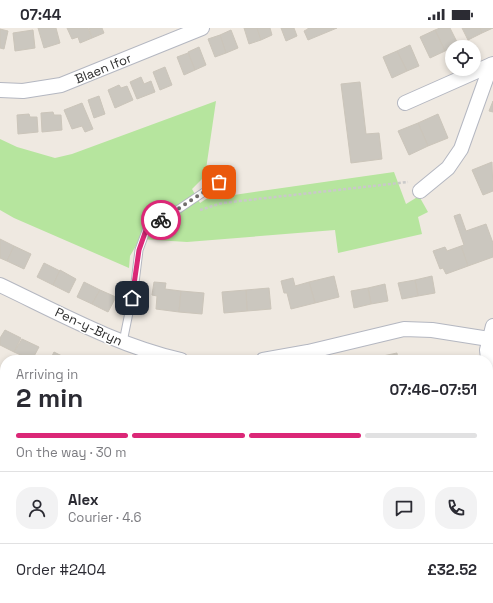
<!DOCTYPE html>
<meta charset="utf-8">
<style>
:root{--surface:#fff;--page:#f2f2f3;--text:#2b2b33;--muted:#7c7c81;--line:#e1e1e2;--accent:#db2777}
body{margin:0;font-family:"Space Grotesk",sans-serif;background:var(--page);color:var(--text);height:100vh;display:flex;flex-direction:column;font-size:15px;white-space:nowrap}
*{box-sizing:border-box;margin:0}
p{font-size:13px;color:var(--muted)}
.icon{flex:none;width:22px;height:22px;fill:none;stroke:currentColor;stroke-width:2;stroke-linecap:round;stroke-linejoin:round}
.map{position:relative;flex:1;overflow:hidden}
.side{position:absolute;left:0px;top:327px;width:493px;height:248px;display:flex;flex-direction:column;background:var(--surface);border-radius:16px 16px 0 0;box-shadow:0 2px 6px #0003}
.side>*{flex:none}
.buttons{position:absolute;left:445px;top:12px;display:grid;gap:8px}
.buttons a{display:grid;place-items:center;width:36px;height:36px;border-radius:50%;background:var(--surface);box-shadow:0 2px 6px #0003;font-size:20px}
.pin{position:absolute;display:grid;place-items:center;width:34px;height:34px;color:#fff;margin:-17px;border-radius:8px;box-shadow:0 2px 6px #0006}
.courier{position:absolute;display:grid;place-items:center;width:40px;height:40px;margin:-20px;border:3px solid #db2777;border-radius:50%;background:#fff;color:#222;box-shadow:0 1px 5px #0007}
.headline em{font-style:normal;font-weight:600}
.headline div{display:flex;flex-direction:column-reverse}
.headline{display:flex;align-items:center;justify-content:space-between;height:68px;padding:0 16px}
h1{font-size:26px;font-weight:600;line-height:30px}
.bar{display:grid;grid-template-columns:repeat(4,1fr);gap:6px 4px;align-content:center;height:48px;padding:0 16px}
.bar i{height:5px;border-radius:3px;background:var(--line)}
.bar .active{background:var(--accent)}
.bar p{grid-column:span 4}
.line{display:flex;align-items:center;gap:10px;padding:0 16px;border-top:1px solid var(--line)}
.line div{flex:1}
.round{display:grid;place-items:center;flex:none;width:42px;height:42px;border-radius:16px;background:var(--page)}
.status{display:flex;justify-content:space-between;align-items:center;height:28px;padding:0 20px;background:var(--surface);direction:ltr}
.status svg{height:11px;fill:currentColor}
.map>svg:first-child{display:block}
</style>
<div class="status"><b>07:44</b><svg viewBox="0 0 49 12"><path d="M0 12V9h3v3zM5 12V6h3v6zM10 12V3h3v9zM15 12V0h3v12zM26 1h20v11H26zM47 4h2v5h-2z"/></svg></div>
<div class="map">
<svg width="493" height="575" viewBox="0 0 493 575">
<rect width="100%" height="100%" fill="#efe9e1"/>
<g fill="#b6e59e">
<polygon points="216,73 205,148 192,161 200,175 206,171 394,144 406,176 419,168 428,184 418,189 422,206 338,225 335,202 187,214 140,211 130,228 129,240 14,190 0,182 0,111 17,119 55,130 72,126"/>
<polygon points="0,479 5,481 5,570 31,570 37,575 0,575"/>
</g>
<g fill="#cbc7bf" stroke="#cbc5ba">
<polygon points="38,0 56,0 60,15 44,20"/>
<polygon points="67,0 88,0 92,10 80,15 78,9 72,11"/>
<polygon points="89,0 102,0 104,5 92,10"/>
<polygon points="244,0 257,0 261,12 249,16"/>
<polygon points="257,0 270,0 272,7 261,12"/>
<polygon points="281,0 294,0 297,8 286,13"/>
<polygon points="308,0 337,0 308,12 304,3 308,1"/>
<polygon points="440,0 450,0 458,16 445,23 435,2"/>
<polygon points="462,0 480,0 482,5 468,12"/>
<polygon points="480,0 493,0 482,5"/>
<polygon points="0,1 8,3 4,21 0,20"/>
<polygon points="33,2 35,20 15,23 13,5"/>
<polygon points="231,2 238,20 226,25 220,7"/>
<polygon points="435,2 445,23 430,30 420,9"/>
<polygon points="220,7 226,25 215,29 208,11"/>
<polygon points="410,17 419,38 407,43 397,23"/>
<polygon points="199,19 206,37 195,42 188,24"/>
<polygon points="397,23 407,43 392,50 383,29"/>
<polygon points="188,25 195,42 184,47 177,29"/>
<polygon points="165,39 172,57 160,62 153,44"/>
<polygon points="141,49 144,56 151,53 155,64 137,71 130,54"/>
<polygon points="360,54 366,106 379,105 382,131 351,135 341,56"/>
<polygon points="119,57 121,60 127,58 133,72 115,80 108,62"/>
<polygon points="99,68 105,86 94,90 88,72"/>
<polygon points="493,73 493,84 489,83"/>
<polygon points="82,75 93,101 85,104 82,98 72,101 64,82"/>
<polygon points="53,84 54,87 61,87 62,102 42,104 41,85"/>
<polygon points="29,86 30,89 37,89 38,104 18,106 17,87"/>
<polygon points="438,86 448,110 428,118 418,95"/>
<polygon points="418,95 428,118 409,127 398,103"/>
<polygon points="492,134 493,163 483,167 472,142"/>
<polygon points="460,186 466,203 486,196 493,215 493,229 468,238 461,218 464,217 454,188"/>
<polygon points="0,211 14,218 7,233 0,230"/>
<polygon points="14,218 31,226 24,241 7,233"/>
<polygon points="461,218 468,238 446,246 443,240 440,241 433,223 445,219 447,223"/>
<polygon points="44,235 60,243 53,257 37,249"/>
<polygon points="60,242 76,251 69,265 53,257"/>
<polygon points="334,248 339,269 315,275 309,254"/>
<polygon points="432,248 435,265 418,268 415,252"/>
<polygon points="293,250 295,258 309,254 315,275 291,281 287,265 284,265 281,253"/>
<polygon points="415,252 418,268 402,271 398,255"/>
<polygon points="84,254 100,262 92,276 77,269"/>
<polygon points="154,254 166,255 165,261 181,263 179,284 156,281 157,268 152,267"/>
<polygon points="385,256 388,273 371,276 368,260"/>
<polygon points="269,260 271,281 247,283 246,262"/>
<polygon points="368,260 371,276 354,280 351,263"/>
<polygon points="100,262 116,269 108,284 92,276"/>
<polygon points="246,262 247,283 224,285 222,264"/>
<polygon points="181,263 204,265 202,286 179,284"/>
<polygon points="5,302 21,310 14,324 0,317 0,310"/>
<polygon points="22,311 39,319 32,332 14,324"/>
<polygon points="54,324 68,331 67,332 50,332"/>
<polygon points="397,325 398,332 379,332 378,329"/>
<polygon points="378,329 379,332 366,332"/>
<polygon points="5,411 5,428 0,426"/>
<polygon points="130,570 146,570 145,574"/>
<polygon points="146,570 165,570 164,575 147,575 145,574"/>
<polygon points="180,570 196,575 178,575"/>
</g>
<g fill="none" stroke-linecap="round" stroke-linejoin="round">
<defs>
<polyline id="service" points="123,314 135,255 139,222 146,203 219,154"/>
<g id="minor">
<polyline points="0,62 23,63 61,57 202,0"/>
<polyline points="405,75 493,36"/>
<polyline points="420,163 448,140 461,121 491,37"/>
<path d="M 0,257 C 57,284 118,318 181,332"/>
<polyline points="493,298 487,322 493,373"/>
<polyline points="263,332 308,324 404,301 432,302 489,311"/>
<polyline points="0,469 5,471"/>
<polyline points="488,509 493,448"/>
<polyline points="318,570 382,575"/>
<polyline points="484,575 484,570"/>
</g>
</defs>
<use href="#service" stroke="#b4b7c1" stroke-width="9"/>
<use href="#minor" stroke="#b4b7c1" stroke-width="16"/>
<g stroke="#c9c9c9" stroke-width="2.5" stroke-dasharray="3 2" stroke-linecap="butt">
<polyline points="200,182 222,175 408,154"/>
<polyline points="17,570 18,575"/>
</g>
<use href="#service" stroke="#fff" stroke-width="7"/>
<use href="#minor" stroke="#fff" stroke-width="14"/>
</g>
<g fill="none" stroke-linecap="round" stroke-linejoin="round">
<polyline stroke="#726f6d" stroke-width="4" stroke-dasharray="0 7.2" points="161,192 219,154"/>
<polyline stroke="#db2777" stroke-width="5" points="132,270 139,222 146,202 161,192"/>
</g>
<g text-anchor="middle" stroke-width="3" stroke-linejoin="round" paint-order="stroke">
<g font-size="13" fill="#2e2e2e" stroke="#fff">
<text transform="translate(103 40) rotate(-22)" y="5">Blaen Ifor</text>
<text transform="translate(89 298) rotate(25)" y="5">Pen-y-Bryn</text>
</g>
</g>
</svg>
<div class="buttons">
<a><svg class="icon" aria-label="locate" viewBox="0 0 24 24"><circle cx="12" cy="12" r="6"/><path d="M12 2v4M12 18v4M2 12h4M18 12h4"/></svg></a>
</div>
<div class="pin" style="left:219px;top:154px;background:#ea580c"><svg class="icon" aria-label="bag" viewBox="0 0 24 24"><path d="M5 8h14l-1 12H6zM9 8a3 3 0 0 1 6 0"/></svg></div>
<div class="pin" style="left:132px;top:270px;background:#1f2937"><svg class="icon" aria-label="home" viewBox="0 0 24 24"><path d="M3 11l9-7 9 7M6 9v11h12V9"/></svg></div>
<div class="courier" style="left:161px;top:192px"><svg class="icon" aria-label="bike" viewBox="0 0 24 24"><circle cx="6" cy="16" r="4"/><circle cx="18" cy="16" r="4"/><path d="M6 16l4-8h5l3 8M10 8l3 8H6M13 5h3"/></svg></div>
<section class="side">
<div class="headline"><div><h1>2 min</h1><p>Arriving in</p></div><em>07:46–07:51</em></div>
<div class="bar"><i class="active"></i><i class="active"></i><i class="active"></i><i></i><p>On the way · 30 m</p></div>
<div class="line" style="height:72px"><a class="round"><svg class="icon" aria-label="person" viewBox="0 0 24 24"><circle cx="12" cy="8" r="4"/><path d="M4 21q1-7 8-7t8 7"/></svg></a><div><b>Alex</b><p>Courier · 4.6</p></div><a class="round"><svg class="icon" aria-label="chat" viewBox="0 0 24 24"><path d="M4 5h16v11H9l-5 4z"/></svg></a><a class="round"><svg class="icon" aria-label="phone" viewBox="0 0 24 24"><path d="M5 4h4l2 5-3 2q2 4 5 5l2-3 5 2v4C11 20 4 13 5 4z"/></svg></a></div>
<div class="line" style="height:52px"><div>Order #2404</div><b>£32.52</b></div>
</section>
</div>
